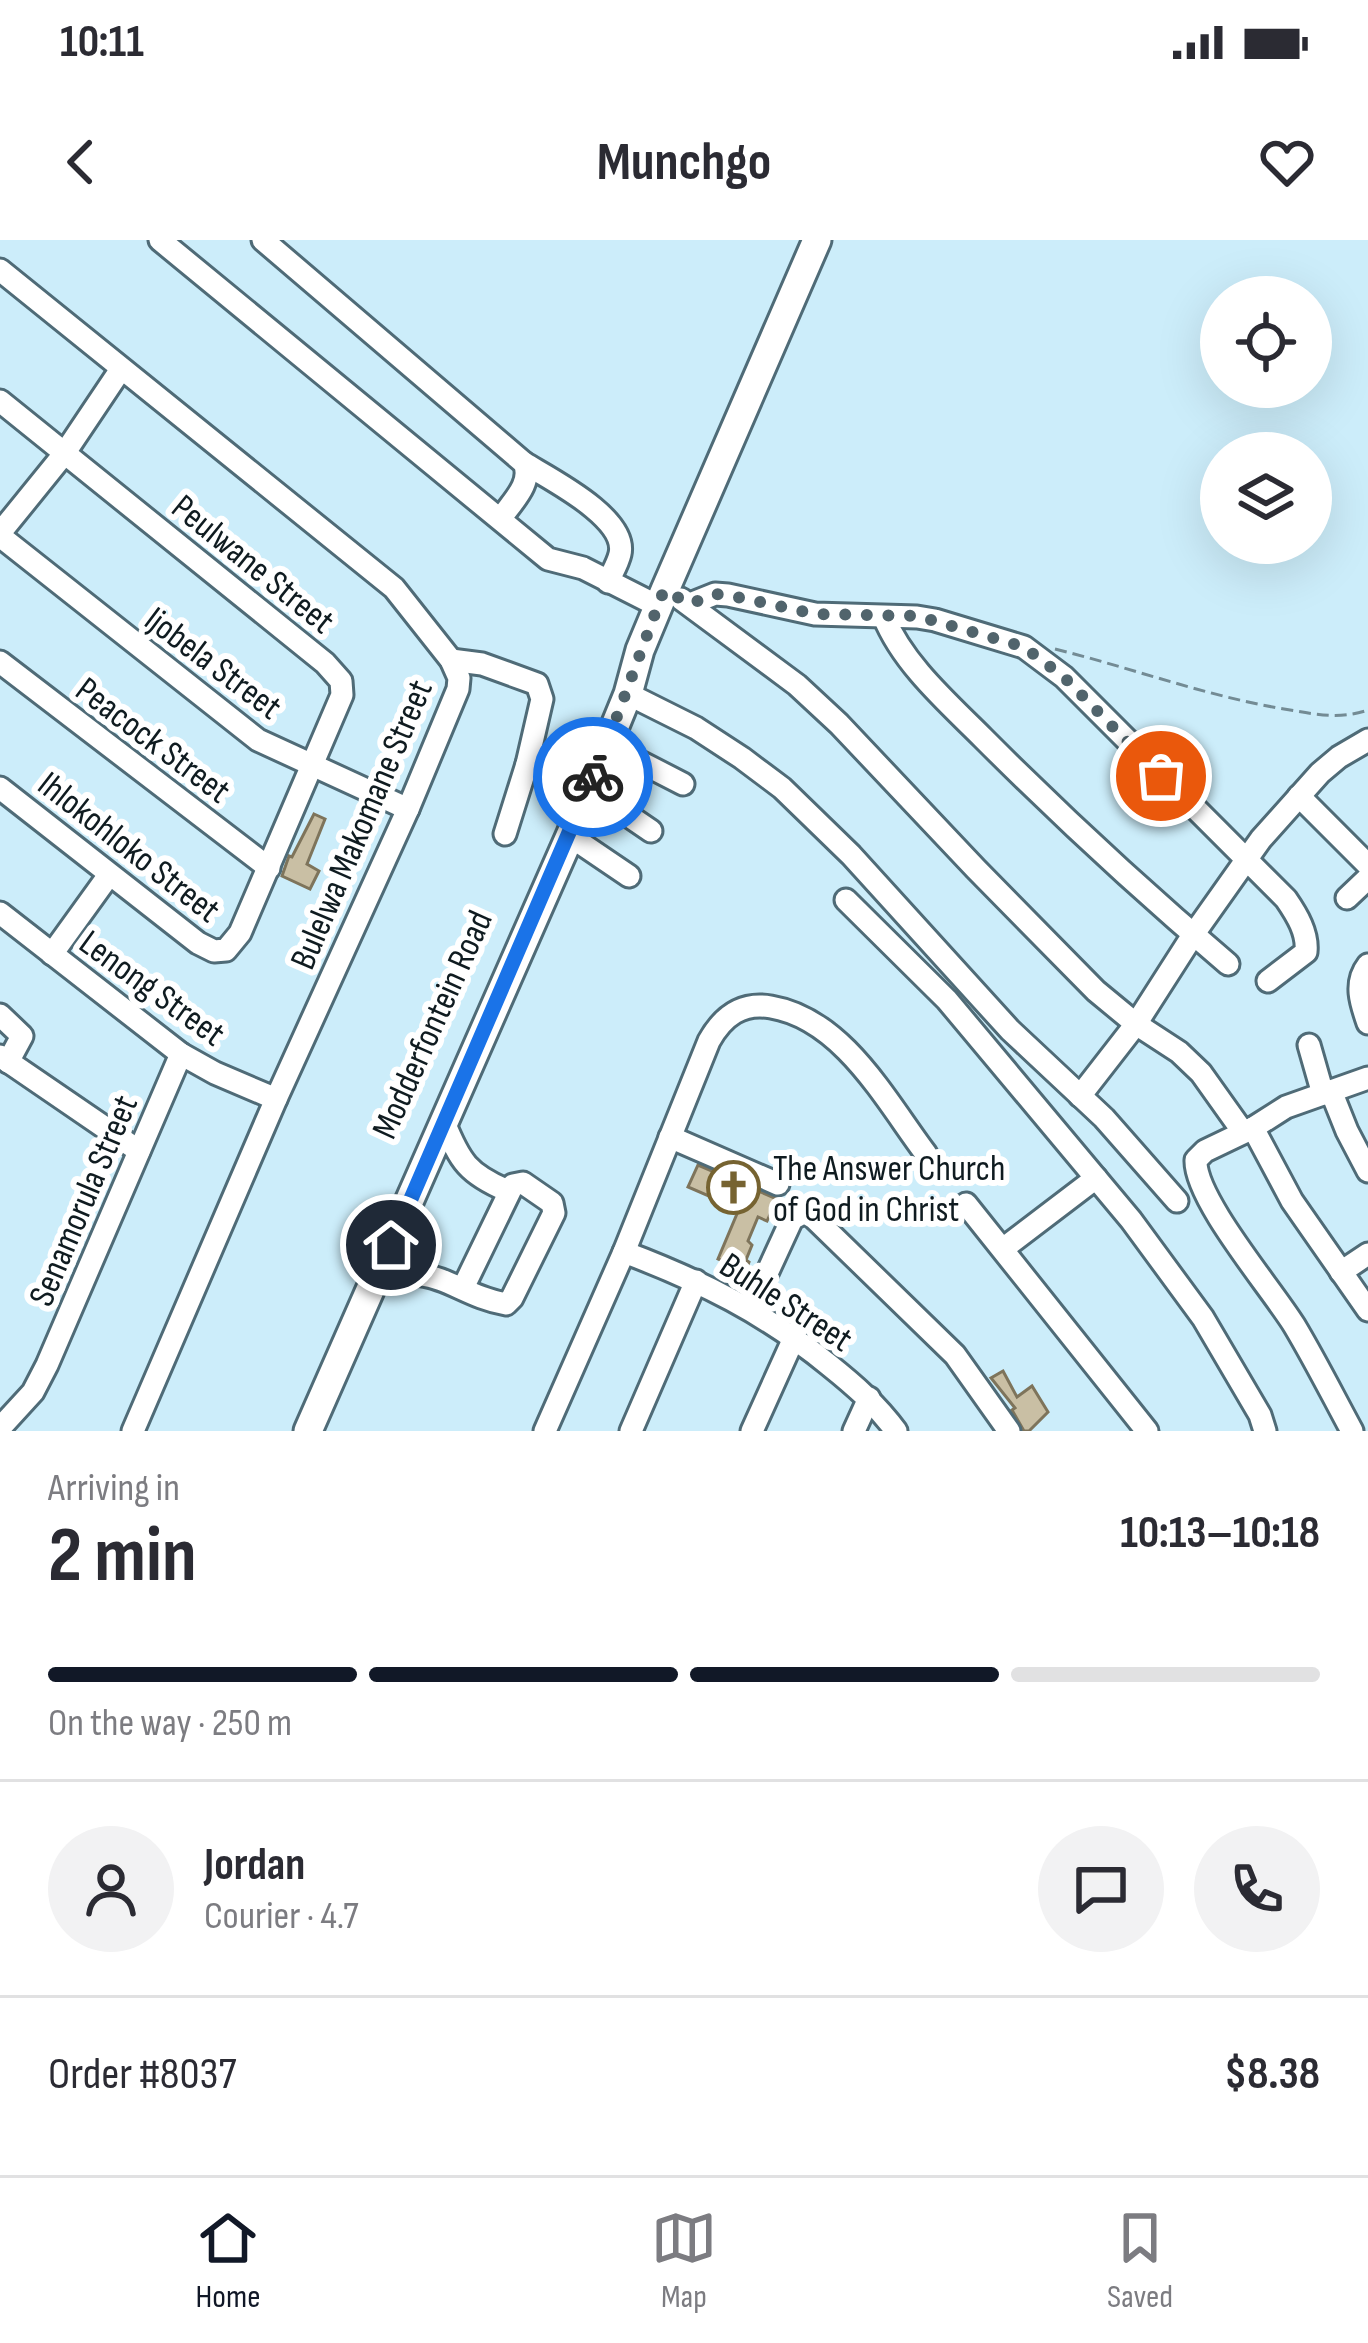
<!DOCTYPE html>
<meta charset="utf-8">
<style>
:root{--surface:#fff;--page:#f2f2f3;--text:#2b2b33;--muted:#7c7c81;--line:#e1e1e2;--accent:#111827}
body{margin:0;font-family:"Sofia Sans Condensed",sans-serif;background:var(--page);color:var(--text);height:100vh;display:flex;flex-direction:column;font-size:45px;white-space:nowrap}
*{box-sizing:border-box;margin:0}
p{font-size:39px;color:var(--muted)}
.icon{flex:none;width:66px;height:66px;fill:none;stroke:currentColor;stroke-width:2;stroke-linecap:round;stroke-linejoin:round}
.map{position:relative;height:1191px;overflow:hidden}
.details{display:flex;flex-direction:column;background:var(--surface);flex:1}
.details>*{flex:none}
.controls{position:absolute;left:1200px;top:36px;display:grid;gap:24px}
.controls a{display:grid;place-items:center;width:132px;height:132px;border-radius:50%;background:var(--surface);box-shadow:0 12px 48px #0002;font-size:60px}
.pin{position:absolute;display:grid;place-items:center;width:102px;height:102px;color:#fff;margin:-51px;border:6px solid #fff;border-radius:50%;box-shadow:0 3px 12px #0007}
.courier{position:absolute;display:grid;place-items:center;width:120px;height:120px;margin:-60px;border:9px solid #1a73e8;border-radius:50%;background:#fff;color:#222;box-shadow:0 3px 15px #0007}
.summary em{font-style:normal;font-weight:700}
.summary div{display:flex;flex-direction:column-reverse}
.summary{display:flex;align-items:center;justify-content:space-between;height:204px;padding:0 48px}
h1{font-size:78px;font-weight:700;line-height:90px}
.bar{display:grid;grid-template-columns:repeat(4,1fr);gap:18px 12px;align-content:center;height:144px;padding:0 48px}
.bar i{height:15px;border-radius:9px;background:var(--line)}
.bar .active{background:var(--accent)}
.bar p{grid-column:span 4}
.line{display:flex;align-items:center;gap:30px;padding:0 48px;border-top:3px solid var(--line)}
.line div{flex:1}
.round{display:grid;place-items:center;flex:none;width:126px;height:126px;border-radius:63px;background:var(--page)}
.status{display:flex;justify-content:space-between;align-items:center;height:84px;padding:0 60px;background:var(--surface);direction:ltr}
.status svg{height:33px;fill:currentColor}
header{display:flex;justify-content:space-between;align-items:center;height:156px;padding:0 48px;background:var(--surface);font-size:54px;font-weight:700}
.tab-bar{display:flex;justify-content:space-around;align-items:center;height:168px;border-top:3px solid var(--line);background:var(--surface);font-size:33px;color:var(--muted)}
.tab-bar a{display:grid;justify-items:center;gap:6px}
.tab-bar .active{color:var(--accent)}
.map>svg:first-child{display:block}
</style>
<div class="status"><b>10:11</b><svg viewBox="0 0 49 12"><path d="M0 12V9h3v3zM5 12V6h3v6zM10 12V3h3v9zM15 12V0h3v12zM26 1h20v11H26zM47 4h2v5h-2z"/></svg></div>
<header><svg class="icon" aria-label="back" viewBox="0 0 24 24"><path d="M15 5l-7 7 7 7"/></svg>Munchgo<svg class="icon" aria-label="heart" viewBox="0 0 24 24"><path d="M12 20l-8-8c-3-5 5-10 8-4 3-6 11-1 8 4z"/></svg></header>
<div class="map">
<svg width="1368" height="1191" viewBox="0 0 1368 1191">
<rect width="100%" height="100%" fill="#ccedfa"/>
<g fill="#c9bfa4" stroke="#7e745b" stroke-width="3">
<polygon points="314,574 325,579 307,624 319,631 310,649 282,636 289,616 292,617"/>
<polygon points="698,925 777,959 767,981 758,977 748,1001 752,1005 746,1020 749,1022 744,1035 721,1024 723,1021 718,1019 739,969 688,947"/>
<polygon points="1003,1131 1017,1157 1032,1146 1048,1172 1029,1191 1024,1191 1012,1170 1015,1168 991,1138"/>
</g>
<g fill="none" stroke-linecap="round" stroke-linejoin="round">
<defs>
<g id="minor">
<polyline points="160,0 548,319 583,328 658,366"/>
<path d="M 263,0 L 524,223 C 533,243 512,262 501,278"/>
<polyline points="0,30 394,348 451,420 459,438 458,449 408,569 276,859 133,1191"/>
<polyline points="0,161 325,423 341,441 342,455 240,693 226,710 214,711 198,703 0,548"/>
<path d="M 524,223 C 550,239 628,278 620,314 C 618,323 612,333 608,342"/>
<polyline points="0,293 64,214 121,129"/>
<polyline points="0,296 258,500 408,569"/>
<polyline points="681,359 797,445 839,484 976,629 1096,751 1136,784 1179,812 1201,833 1243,892"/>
<path d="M 690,364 L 715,354 L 728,355 L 815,374 L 917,377 L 935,380 L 1024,407 L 1064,437 L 1286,659 C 1297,675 1308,693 1306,712 L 1268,741"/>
<path d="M 884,377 C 903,424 948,463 983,498 C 1062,577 1143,652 1228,724"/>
<polyline points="451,420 482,424 537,444 542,459 527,524 505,594"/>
<polyline points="0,422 269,628"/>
<polyline points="628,454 696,488 742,518 782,548 851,615 1010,790 1104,878 1177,961"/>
<polyline points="607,505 683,544"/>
<polyline points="527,524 578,544"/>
<polyline points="588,548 651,591"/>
<polyline points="1299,556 1368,625"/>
<polyline points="570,596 629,636"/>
<polyline points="1347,658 1368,638"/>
<polyline points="846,660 947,760 1131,980 1203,1078 1260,1175 1265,1191"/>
<polyline points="0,673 181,814 215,833 276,859"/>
<polyline points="52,714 109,635"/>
<path d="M 1368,725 C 1354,743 1361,763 1368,783"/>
<polyline points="0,775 22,796 8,822"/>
<polyline points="1309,805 1323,854"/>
<polyline points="0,816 139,911"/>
<polyline points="1331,851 1347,891 1368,931"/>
<polyline points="1080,856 1136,784 1193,695 1261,599 1320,533 1339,517 1368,500"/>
<path d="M 444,882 C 460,922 468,934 508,951"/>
<polyline points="1253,888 1292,961 1368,1070"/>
<polyline points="670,897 778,944"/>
<polyline points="966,964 1147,1191"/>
<polyline points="1004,1008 1096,938"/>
<path d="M 624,1012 C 701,1041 765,1073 829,1125 C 854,1145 877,1165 896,1191"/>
<polyline points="1341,1032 1368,1014"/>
<path d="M 373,1046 C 431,1015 453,1055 506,1064 L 512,1058 L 554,973 L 552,963 L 523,943 L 513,945 L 463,1048"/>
<polyline points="751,1068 792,979 803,973 811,975 955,1115 1009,1191"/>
<polyline points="0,1188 33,1152 47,1125 181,814"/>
<path d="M 545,1191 L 624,1012 L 709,801 C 723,776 742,762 771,767 C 843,779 886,861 926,914"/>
<polyline points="631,1191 696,1041"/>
<polyline points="752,1191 794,1098"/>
<polyline points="854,1191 869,1158"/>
<path d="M 1352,1191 C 1333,1156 1315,1120 1294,1085 C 1271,1048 1194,958 1196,920 L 1205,911 L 1253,888 L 1286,867 L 1368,838"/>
</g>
<polyline id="major" points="308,1191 570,596 628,454 640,410 665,350 817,0"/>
</defs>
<use href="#minor" stroke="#4f6b77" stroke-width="27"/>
<use href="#major" stroke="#4f6b77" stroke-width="33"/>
<path stroke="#738b94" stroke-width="3" stroke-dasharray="12 6" stroke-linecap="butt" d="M 1055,409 C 1132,428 1206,456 1284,469 C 1314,474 1339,480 1368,470"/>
<use href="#minor" stroke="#fff" stroke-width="21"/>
<use href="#major" stroke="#fff" stroke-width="27"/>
</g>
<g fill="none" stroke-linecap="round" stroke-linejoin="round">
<path stroke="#51646c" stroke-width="12" stroke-dasharray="0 21.6" d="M 593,537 C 619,475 640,412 664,350 L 690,364 L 715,354 L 728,355 L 815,374 L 917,376 L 1024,407 L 1064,437 L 1161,536"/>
<polyline stroke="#1a73e8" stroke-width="15" points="391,1005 593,537"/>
</g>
<defs>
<symbol id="church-ring" viewBox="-11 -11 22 22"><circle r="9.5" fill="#fff" stroke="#766331" stroke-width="1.5"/><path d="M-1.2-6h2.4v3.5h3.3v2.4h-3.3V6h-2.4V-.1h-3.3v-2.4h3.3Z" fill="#766331"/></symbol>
</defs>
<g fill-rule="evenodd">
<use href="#church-ring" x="704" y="918" width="59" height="59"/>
</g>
<g text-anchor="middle" stroke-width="12" stroke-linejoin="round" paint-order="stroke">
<g font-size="36" fill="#0f1b20" stroke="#fff">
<text transform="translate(254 323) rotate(39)" y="13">Peulwane Street</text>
<text transform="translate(214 422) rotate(37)" y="13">Ijobela Street</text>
<text transform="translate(154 499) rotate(37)" y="13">Peacock Street</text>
<text transform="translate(360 584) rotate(-67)" y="13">Bulelwa Makomane Street</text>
<text transform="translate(130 606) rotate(38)" y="13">Ihlokohloko Street</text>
<text transform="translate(153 747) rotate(36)" y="13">Lenong Street</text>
<text transform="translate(431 784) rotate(-66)" y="13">Modderfontein Road</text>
<text transform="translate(82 960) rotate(-67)" y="13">Senamorula Street</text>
<text transform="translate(787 1061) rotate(33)" y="13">Buhle Street</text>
</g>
<g font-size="36" fill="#0f1b20" stroke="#fff" text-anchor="start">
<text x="773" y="940">The Answer Church<tspan x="773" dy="41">of God in Christ</tspan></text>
</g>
</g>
</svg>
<div class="controls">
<a><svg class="icon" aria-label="locate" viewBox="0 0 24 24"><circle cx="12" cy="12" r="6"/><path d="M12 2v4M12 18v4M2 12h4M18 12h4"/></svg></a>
<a><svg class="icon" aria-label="layers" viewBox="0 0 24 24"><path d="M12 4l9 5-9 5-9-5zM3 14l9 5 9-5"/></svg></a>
</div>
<div class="pin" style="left:1161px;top:536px;background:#ea580c"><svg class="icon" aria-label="bag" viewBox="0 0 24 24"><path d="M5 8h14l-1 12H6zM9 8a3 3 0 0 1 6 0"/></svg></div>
<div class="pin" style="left:391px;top:1005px;background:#1f2937"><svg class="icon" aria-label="home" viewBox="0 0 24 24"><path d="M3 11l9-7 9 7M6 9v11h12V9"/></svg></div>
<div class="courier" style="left:593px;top:537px"><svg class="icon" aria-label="bike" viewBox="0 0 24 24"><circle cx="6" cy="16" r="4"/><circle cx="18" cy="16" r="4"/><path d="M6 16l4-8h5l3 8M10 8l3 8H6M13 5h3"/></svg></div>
</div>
<section class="details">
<div class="summary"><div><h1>2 min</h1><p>Arriving in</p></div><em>10:13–10:18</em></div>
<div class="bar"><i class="active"></i><i class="active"></i><i class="active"></i><i></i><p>On the way · 250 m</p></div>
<div class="line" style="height:216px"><a class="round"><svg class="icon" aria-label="person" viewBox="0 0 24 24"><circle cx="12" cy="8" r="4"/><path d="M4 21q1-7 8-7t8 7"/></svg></a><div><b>Jordan</b><p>Courier · 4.7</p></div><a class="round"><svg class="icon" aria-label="chat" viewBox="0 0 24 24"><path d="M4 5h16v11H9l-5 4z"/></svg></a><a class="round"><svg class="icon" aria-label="phone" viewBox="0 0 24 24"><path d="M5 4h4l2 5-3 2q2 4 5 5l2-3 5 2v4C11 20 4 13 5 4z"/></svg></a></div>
<div class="line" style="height:156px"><div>Order #8037</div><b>$8.38</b></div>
</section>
<nav class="tab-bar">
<a class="active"><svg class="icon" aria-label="home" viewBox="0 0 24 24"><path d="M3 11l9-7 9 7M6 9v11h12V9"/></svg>Home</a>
<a><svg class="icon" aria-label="map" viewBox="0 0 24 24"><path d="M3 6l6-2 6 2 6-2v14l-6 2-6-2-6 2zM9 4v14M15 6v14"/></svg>Map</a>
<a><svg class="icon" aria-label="saved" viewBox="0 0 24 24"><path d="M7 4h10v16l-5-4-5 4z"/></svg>Saved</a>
</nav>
